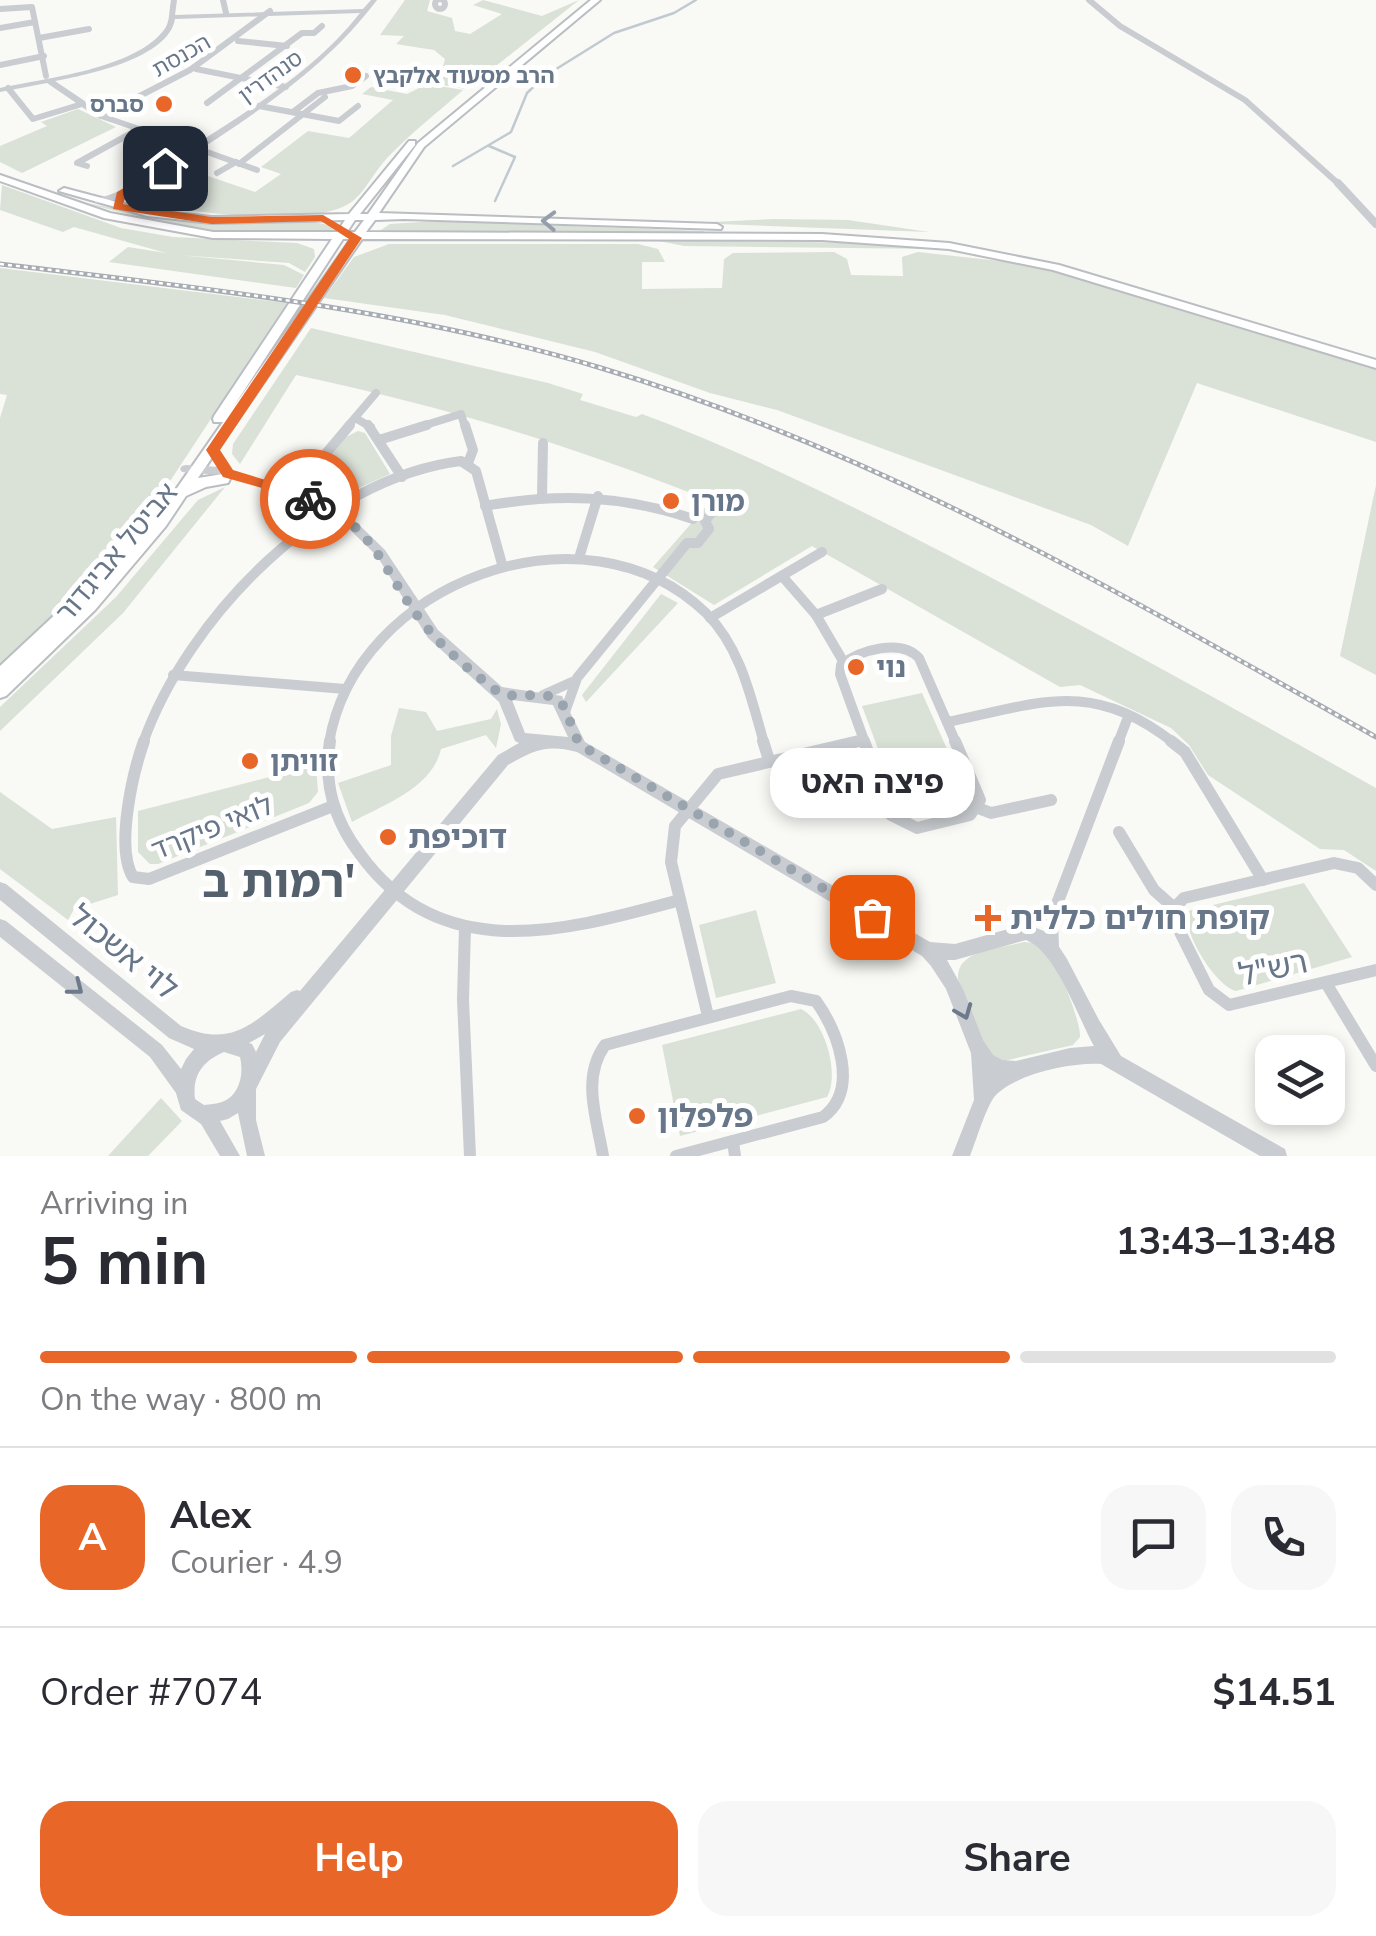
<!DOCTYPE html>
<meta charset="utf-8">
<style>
:root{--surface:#fff;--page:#f7f7f7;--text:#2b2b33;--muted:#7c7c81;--line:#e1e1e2;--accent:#e76628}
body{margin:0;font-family:"Nunito Sans","Noto Sans Hebrew",sans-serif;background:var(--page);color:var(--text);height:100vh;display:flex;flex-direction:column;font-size:38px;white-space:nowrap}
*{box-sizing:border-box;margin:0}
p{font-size:32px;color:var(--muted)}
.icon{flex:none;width:55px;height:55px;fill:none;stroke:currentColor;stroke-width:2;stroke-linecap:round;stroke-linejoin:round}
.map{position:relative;height:1156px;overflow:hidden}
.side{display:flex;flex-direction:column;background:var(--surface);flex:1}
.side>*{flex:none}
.buttons{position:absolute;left:1255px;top:1035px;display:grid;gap:20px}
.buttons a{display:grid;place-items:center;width:90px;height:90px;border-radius:20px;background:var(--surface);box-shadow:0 5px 15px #0003;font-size:50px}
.pin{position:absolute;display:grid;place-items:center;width:85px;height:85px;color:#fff;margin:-42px;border-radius:20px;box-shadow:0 5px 15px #0006}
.courier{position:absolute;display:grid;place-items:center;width:100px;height:100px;margin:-50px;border:8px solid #e76628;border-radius:50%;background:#fff;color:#222;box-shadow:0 2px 12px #0007}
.bubble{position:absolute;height:70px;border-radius:30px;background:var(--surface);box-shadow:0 5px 15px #0003;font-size:32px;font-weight:700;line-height:70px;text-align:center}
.summary em{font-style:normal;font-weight:700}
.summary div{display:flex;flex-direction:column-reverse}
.summary{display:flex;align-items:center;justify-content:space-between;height:170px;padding:0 40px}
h1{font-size:65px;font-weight:700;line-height:75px}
.bar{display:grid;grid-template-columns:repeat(4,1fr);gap:15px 10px;align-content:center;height:120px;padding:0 40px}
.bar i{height:12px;border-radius:8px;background:var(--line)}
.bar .current{background:var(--accent)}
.bar p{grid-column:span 4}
.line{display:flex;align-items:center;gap:25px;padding:0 40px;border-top:2px solid var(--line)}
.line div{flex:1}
.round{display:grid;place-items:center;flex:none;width:105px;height:105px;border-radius:30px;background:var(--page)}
.action{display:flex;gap:20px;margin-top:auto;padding:20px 40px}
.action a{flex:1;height:115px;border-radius:30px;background:var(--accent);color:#fff;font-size:40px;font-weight:700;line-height:115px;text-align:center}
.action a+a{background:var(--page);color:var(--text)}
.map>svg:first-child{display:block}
</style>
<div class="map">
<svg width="1376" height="1156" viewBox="0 0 1376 1156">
<rect width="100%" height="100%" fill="#f9f9f6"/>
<g fill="#dae1d7">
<polygon points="405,0 430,0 427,11 452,18 455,31 470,34 502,14 473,5 483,0 542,16 579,0 467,89 430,83 440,77 445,59 434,50 396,44 404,36 380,35"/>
<path d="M 427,84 L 463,90 C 438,112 411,133 388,157 C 375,170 367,189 354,200 C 315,233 173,209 125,200 L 155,183 L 184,190 L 205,175 L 255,192 L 281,174 L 261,167 L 308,131 L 349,138 L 393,100 L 362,94 L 371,87 L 407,94 Z"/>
<polygon points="78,109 116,127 22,173 0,162 0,146 47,126 41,122"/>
<polygon points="2,185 121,228 173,237 297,243 314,249 315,257 305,272 289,263 178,255 284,265 304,275 296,288 109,262 128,247 166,253 74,227 63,232 0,210"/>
<path d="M 86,203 L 196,223 L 313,222 L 339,227 C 281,253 146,220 86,203 Z"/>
<polygon points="774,219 848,220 929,232 692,223"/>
<polygon points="438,221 704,231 704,233 378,232 390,224"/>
<polygon points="654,240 877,243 937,249 684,246"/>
<polygon points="389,244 638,244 658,249 665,262 642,262 642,289 722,288 724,259 733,253 834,252 847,259 851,275 903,276 902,257 918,252 1018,263 1063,273 1376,370 1376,442 1197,383 1128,546 1091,525 777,410 710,393 595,352 445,315 324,298 354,257"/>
<polygon points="0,268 287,303 155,504 65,606 0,665 0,418 7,395 0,394"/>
<path d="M 311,328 L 548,383 L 583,394 L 580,400 L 636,417 L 642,414 C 745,452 842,501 940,551 C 1087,627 1232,707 1376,788 L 1376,871 L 1344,850 L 1320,849 L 1208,775 L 1189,745 L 1171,728 L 1080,685 L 1060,687 L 812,546 L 714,605 L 653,567 L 711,501 C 571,445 443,406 296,375 L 240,464 L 232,454 L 233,444 Z"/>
<polygon points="358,431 365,433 390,474 341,496 307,483 346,437"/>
<polygon points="1376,485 1376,675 1340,656"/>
<polygon points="225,487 123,613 0,731 0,707 116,597 198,500"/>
<polygon points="661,594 678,603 586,702 582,695"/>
<polygon points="922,693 968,796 963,805 914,816 901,810 862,706"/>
<path d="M 399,708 L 426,712 L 437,731 L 491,719 L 497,709 L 501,724 L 496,748 L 486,735 L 441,749 C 432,788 385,804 352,822 L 338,783 L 391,765 L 391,736 Z"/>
<polygon points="316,765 318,792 309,803 158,864 150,864 138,852 138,811"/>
<polygon points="0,792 52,829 116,817 118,895 74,909 68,920 0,869"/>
<path d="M 1304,883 L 1352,957 L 1236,991 C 1216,987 1181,931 1188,911 Z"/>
<polygon points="756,910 776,983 716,998 699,925"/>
<path d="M 1024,942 C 1029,943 1036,942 1041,945 C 1055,954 1081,1021 1080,1037 L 1073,1045 L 999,1062 L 985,1047 L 958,979 C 956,949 1001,949 1024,942 Z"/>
<path d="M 801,1009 C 825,1020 840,1075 827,1097 L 680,1136 L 662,1045 Z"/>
<polygon points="161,1098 182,1121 148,1156 108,1156"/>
</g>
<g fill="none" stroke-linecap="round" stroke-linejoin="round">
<g stroke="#c1cad0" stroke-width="2.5">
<polyline points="489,146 515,157 495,201"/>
<polyline points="453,166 511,132 527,93 545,76 614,33 674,13 696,0"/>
</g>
<defs>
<path id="primary" d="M 591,0 L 600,0 L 424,147 L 379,213 L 717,224 L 722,227 L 721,229 L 404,219 L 375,220 L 366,232 L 822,234 L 949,243 L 1059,265 L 1376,360 L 1376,368 L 1053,270 L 949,249 L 822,240 L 362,239 L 198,478 L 223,474 L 230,479 L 228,483 L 206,487 L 186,496 L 166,526 L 95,610 L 6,696 L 0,698 L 0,666 L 75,596 L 150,508 L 155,507 L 161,511 L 223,422 L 214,422 L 213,419 L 214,416 L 332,239 L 213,238 L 104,218 L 0,181 L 0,175 L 110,213 L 213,232 L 337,232 L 345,220 L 212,223 L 147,216 L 59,191 L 64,188 L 147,210 L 212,217 L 349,214 L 409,141 L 415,141 L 415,145 L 360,214 L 368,214 L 418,143 ZM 355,220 L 364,220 L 355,232 L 347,232 ZM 343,239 L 351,239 L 232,409 Z"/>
</defs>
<use href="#primary" stroke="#babdc2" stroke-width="4"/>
<g stroke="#c9ccd0" stroke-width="6">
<circle cx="440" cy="4" r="5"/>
<polyline points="223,0 226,13"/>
<polyline points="1089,0 1120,26 1245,100 1341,186"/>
<polyline points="0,9 32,7 46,76"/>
<polyline points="0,28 35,22"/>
<polyline points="39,38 89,29"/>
<polyline points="238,41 287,46"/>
<polyline points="0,65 44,56"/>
<polyline points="196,69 286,87"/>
<polyline points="8,88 33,119 82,104"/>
<polyline points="207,103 302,33 314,33 322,26"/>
<polyline points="259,106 339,121 358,106"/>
<polyline points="293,112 318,93 352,86 366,76"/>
<polyline points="101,116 190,70 270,11"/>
<polyline points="196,148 257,170"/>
<polyline points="239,164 325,97"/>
<polyline points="87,166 77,163 137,130"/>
<polyline points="217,173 236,162"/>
</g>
<g stroke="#c9ccd0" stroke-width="8">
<polyline points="1338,183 1376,224"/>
<polyline points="355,418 371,427"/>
<polyline points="347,427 376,393"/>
<polyline points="419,427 461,414 465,427"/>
</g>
<g stroke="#c9ccd0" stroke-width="10">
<polyline points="368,425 402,477"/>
<polyline points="465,425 473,450 468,463"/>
<polyline points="379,440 427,425"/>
<polyline points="317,464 350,425"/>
<polyline points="542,497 543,443"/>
<path d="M 485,506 C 557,493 623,495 693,519"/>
<polyline points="579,558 598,496"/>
<polyline points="782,576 816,615 843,661"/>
<polyline points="816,615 882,589"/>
<polyline points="710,618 822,552"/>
<polyline points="173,675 345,689"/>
<polyline points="543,695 572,682"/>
<polyline points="565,712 577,678 687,543 698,543 709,529 705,521 713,511"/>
<path d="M 947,722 C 1041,703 1090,678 1174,743"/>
<path d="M 143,743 C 187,618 323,478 461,461 L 476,471 L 502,564"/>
<path d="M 329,743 C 355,583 585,496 706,613 C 741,648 751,698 764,743"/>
<polyline points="848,743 863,740"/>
<path d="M 865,743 L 840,674 L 841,665 C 860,650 901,638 919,658 L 956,743"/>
<polyline points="1118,743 1128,717"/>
</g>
<g stroke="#c9ccd0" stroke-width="12">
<path d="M 144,741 C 133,772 115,848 133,877 L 149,879 L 333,806"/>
<path d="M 330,741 C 323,784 334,820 360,854 C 442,967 565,931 680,900"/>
<polyline points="763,741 769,760"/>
<polyline points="864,741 891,815 917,828 970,815 980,800 955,741"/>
<polyline points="1171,741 1185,752 1263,880"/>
<polyline points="978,808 991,813 1051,800"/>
<polyline points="1119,832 1154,890 1172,906"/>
<polyline points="1376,885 1358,868 1334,863 1184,898 1170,912 1209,990 1229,1005 1376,970"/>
<polyline points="465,927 463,1000 470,1156"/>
<polyline points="1053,948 1052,917 1119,741"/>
<polyline points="1326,983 1376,1066"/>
<polyline points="708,1016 671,862 675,826 718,774 859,741"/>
<polyline points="733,1141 735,1156"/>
<path d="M 603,1156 C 597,1119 581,1078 605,1045 L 791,996 L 816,1001 C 838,1032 860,1090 823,1117 L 676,1156"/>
</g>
<g fill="#c9ccd0" fill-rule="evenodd">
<path d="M 171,0 L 177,0 L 175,15 L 363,9 L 371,0 L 377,0 C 325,69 256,113 184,160 C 157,177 128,202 95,203 L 95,199 C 131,191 160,168 190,149 L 98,118 L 47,83 L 0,92 L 0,88 C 46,78 134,69 164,30 C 170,23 169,10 171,0 ZM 360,13 C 316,69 254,107 195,145 L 104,114 L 55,81 C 87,75 169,58 175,19 Z"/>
<path d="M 186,465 L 220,467 L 307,493 L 351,517 L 385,550 L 438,630 L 502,687 L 562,696 L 585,742 L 930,942 L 955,944 L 1026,924 L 1044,931 L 1056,942 L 1067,959 L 1099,1020 L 1121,1056 L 1285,1149 L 1287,1156 L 1260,1156 L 1101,1064 C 1072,1062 1015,1074 995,1096 C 986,1107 976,1141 970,1156 L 952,1156 L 974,1100 L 971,1053 L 946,989 L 931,966 L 922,956 L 577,752 C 547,744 534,750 508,765 L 280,1042 L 256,1089 L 256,1120 L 265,1156 L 247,1156 L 238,1113 L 228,1119 L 220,1121 L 240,1156 L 220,1156 L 201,1124 L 181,1110 L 176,1093 L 150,1057 L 0,937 L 0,919 L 6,921 L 162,1045 L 181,1069 L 186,1059 L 194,1049 L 169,1038 L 0,900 L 0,882 L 6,884 L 181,1026 C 231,1048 253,1024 291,992 L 297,990 L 300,991 L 498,755 L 519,743 L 515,741 L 499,702 L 428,638 L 377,556 L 343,523 L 299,499 L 220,475 L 182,472 L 180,469 L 182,466 ZM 512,700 L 553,705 L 568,737 L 525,733 ZM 1026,940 C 1056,951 1078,1018 1094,1046 L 1070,1048 L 1016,1061 L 1002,1060 L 993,1055 L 983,1040 L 963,989 L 947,960 L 955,960 ZM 265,1034 L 256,1052 L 252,1044 L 249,1043 ZM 224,1052 L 240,1057 C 244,1074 240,1095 222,1102 C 216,1104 210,1104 204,1105 L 195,1099 C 192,1075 203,1061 224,1052 Z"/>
</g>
<use href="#primary" fill="#fff" fill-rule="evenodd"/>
<defs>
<path id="rail" d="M 0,264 C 202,288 406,309 601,368 C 879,451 1125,596 1376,737"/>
</defs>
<use href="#rail" stroke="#a7acb3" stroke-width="5"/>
<use href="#rail" stroke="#fff" stroke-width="2.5" stroke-dasharray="4" stroke-linecap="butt"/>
</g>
<defs><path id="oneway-chevron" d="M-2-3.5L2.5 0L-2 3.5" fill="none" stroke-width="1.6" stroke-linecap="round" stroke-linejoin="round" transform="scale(2.5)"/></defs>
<use stroke="#959fac" href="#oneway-chevron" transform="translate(549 221) rotate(-178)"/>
<g stroke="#6c7a8c">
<use href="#oneway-chevron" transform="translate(76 988) rotate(38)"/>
<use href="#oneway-chevron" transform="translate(964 1012) rotate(68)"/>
</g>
<polygon fill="#e76628" points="165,164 169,170 126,196 123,204 212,217 323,215 362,238 220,450 233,470 315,495 315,503 223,477 206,450 349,239 321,221 212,224 113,209 117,192"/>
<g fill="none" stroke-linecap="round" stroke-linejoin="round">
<path stroke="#9aa4ae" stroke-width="10" stroke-dasharray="0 18" d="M 310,499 C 376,525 383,573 423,623 C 444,650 471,671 498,692 C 517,702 546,687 561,703 C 571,714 570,733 582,746 L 872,917"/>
</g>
<g fill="#e76628" stroke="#fff" stroke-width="4">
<circle cx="353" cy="75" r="10"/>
<circle cx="164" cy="104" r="10"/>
<circle cx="671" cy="501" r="10"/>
<circle cx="856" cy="667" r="10"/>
<circle cx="250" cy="761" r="10"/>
<circle cx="388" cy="837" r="10"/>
<path d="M983 903h10v10h10v10h-10v10h-10v-10h-10v-10h10z"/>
<circle cx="637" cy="1116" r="10"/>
</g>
<g text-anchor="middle" stroke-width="10" stroke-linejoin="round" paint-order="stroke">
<g font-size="22" fill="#677688" stroke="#fff">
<text transform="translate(181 55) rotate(-30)" y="8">הכנסת</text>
<text transform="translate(270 76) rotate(-36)" y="8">סנהדרין</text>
</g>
<g font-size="22" font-weight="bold" fill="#677688" stroke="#fff" text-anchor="start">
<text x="373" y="83">הרב מסעוד אלקבץ</text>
<text x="144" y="112" text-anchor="end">סברס</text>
</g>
<g font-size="28" font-weight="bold" fill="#677688" stroke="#fff" text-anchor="start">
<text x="691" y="511">מורן</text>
<text x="876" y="677">נוי</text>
<text x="270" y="771">זוויתן</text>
</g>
<g font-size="28" fill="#677688" stroke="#fff">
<text transform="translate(116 552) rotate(-50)" y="10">אביטל אביגדור</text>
<text transform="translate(212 827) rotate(-22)" y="10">לואי פיקרד</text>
</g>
<g font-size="32" font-weight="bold" fill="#677688" stroke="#fff" text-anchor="start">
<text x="408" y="848">דוכיפת</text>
<text x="1010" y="929">קופת חולים כללית</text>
<text x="657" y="1127">פלפלון</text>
</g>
<g font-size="32" fill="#677688" stroke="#fff">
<text transform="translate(124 952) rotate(39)" y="11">לוי אשכול</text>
<text transform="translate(1273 968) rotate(-12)" y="11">רש"ל</text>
</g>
<g font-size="45" font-weight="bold" fill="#55606d" stroke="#fff">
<text x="279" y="897">רמות ב'</text>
</g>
</g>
</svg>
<div class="buttons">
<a><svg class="icon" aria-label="layers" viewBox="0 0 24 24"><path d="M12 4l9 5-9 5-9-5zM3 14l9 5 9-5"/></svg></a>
</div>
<div class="pin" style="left:872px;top:917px;background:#ea580c"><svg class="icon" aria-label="bag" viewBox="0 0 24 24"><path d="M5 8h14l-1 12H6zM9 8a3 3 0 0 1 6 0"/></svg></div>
<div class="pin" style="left:165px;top:168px;background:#1f2937"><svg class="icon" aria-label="home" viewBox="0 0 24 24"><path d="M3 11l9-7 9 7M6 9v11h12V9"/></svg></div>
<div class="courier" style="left:310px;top:499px"><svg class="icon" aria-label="bike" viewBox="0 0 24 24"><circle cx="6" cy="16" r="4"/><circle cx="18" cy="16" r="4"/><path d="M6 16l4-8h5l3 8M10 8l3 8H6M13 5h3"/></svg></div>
<div class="bubble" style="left:770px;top:748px;width:205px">פיצה האט</div>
</div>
<section class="side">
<div class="summary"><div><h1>5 min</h1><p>Arriving in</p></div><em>13:43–13:48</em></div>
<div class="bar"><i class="current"></i><i class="current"></i><i class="current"></i><i></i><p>On the way · 800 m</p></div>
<div class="line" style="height:180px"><b class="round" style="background:var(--accent);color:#fff">A</b><div><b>Alex</b><p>Courier · 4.9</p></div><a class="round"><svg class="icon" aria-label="chat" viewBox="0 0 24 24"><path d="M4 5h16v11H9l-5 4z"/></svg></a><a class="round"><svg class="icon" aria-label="phone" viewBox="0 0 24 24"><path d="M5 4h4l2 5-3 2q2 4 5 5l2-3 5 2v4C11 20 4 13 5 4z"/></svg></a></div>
<div class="line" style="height:130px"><div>Order #7074</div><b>$14.51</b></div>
<div class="action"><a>Help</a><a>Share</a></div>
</section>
